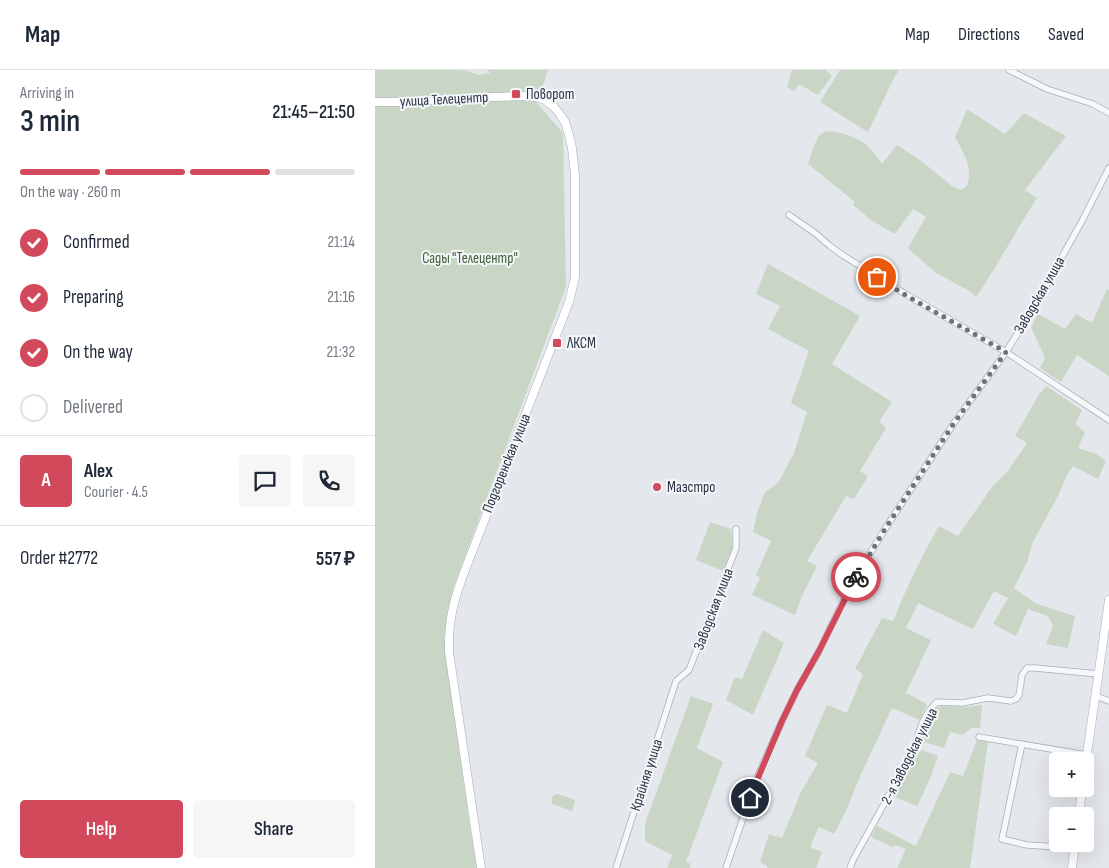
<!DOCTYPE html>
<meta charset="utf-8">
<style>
:root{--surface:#fff;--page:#f6f6f7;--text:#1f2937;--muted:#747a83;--line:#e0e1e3;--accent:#d1495b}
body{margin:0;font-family:"Sofia Sans Condensed",sans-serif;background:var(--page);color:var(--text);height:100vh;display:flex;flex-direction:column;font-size:19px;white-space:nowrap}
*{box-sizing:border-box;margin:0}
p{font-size:16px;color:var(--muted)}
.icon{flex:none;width:28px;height:28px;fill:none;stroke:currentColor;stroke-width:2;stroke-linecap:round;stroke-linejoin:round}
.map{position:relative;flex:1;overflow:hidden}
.details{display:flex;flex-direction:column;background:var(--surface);width:375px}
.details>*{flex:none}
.buttons{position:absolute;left:674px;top:682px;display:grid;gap:10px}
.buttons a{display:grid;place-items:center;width:45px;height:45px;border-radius:5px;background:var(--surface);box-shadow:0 5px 20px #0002;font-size:25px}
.pin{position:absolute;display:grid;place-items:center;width:42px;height:42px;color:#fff;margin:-21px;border:2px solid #fff;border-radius:50%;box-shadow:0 1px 5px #0007}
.courier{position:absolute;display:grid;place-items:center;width:50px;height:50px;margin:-25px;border:4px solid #d1495b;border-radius:50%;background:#fff;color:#222;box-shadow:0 1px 6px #0007}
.summary em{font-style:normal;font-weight:600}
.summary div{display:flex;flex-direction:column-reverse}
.summary{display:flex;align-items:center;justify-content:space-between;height:85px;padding:0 20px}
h1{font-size:32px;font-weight:600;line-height:38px}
.bar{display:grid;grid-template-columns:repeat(4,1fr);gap:8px 5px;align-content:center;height:60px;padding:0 20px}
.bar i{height:6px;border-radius:4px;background:var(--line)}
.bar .selected{background:var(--accent)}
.bar p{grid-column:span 4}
.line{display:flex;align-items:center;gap:12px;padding:0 20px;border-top:1px solid var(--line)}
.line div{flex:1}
.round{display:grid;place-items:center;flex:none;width:52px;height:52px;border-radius:5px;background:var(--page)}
ol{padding:0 20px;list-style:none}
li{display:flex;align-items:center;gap:15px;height:55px}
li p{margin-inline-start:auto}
li .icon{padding:5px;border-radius:50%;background:var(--accent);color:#fff;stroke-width:4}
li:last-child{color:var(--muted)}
li i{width:28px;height:28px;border:2px solid var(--line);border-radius:50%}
.button{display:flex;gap:10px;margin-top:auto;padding:10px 20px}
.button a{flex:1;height:58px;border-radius:5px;background:var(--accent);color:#fff;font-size:20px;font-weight:600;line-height:58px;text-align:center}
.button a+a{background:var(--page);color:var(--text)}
header{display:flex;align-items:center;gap:30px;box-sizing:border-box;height:70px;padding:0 25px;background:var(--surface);border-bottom:1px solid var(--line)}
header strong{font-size:24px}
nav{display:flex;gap:28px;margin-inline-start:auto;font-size:18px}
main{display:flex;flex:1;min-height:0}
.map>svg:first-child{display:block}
</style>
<header>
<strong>Map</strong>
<nav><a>Map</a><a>Directions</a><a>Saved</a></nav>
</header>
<main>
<section class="details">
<div class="summary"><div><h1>3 min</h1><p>Arriving in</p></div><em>21:45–21:50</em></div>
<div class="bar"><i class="selected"></i><i class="selected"></i><i class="selected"></i><i></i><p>On the way · 260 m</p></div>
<ol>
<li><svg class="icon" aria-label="check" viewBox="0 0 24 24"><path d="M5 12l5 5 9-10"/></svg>Confirmed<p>21:14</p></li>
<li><svg class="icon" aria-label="check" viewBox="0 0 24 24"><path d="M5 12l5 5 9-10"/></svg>Preparing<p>21:16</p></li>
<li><svg class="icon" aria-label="check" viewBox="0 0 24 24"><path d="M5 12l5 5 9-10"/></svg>On the way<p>21:32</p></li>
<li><i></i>Delivered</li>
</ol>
<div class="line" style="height:90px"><b class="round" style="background:var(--accent);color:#fff">A</b><div><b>Alex</b><p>Courier · 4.5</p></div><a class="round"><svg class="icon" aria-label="chat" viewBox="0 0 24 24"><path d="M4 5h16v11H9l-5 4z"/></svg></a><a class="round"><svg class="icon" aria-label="phone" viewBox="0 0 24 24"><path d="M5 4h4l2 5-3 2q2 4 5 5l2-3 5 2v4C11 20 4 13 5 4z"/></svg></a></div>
<div class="line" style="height:65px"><div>Order #2772</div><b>557 ₽</b></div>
<div class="button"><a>Help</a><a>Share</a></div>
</section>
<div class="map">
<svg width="734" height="798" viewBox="0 0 734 798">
<rect width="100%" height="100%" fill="#e4e7ec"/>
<g fill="#c9d6c5">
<polygon points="0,0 80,0 93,1 104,5 115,3 113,0 173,0 162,33 188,63 191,217 78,518 69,568 95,758 102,798 0,798"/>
<polygon points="417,0 451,0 457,6 443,25 424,14 419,21 412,17"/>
<polygon points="465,0 524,0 520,6 493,62 445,32"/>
<path d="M 592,39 L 630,64 L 649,43 L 691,66 L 650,120 L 662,128 C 641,160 623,195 601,227 L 593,220 L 561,203 L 533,178 L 551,147 L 538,139 L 520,164 L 496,150 L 478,135 L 480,132 L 433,94 C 435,88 441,68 445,65 C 453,56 481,67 489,73 C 496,78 502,87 507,94 L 522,75 L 545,90 L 577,116 L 586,120 L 592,116 C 598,97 589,84 580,67 Z"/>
<polygon points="393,194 485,246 457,294 517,332 504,352 511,358 485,401 493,406 479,429 471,426 432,491 442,496 427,526 420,545 377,525 385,508 381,505 396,471 378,462 383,440 390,422 403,413 419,383 432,342 416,333 434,281 393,259 405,236 381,224"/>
<polygon points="732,219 734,220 734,306 702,285 686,312 665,298 670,288 656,257 663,244 690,259 701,244 717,253"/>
<path d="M 671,316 L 707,340 L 700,354 L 710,362 L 703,378 L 705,379 L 721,384 L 731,391 L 723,409 L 698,396 L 692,405 L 683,426 L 658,472 L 652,492 L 639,518 L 662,534 L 700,546 L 693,578 L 671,574 L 678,556 L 673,546 L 653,539 L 641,566 L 618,554 L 633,528 L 619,521 L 598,559 L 543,533 L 531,558 L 556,570 L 531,623 L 552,634 L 545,650 L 517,638 L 486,704 L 471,741 L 459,764 L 444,757 L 435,777 L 447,782 L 441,798 L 392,798 L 392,796 L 385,792 L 394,764 L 407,768 L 426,722 L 443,693 L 430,686 L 452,635 L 472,643 L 488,604 L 480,599 L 507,548 L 518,551 C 531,519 546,487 564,456 L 583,466 L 617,417 L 632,402 L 652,373 L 640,366 L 663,326 Z"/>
<polygon points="335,452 356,459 358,477 348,501 321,490"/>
<polygon points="388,560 409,573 378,645 351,630 360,607 367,609"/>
<polygon points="316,626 338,634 322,678 348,692 311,792 316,794 315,798 292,798 297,786 301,787 270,771 270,754"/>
<polygon points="607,635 605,658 597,658 587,665 575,662 569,678 549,672 546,668 547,663 558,642 561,638 567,636 589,637"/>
<polygon points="602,670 613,672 595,798 522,798 531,779 520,775 517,777 496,767 502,756 541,776 575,702 588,706"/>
<polygon points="547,680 563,686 555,709 542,736 517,726 542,684"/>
<polygon points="183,724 200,730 197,741 177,734 177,727 179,725"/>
</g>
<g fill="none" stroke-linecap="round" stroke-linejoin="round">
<defs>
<g id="street">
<polyline points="634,0 672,19 718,34 734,43"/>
<polyline points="414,145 440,163 455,176 469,186 532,225 631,282 734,350"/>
<polyline points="721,626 734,631"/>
<polyline points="604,667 712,685"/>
<polyline points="647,674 627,769 652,775 700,778"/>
<polyline points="241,798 301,611 314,600 361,478 361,459"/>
<polyline points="351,798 381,710 407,651 422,620 444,581 478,511 510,459 579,353 631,282 659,237 707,151 734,98"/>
<path d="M 475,798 L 478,790 L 540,678 C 543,661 550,643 562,632 L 587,633 L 613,628 L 636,631 L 641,629 L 644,625 L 647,605 L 652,598 L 660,598 L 724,604"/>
</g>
<g id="secondary">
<path d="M 0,32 L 26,32 L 117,27 L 157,26 L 170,30 L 179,37 L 184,43 L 190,52 L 193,61 L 197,78 L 200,105 L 200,207 L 194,232 L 90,500 C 79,529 73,550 74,582 L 106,798"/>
<polyline points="710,698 734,530"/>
<polyline points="704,746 707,719"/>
<polyline points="697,798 700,774"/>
</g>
</defs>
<use href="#street" stroke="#a9aeb7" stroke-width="7"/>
<use href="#secondary" stroke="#a9aeb7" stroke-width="9"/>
<use href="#street" stroke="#f7f8fa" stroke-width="5.5"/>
<use href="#secondary" stroke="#fff" stroke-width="8"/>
</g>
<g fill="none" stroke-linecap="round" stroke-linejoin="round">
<polyline stroke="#6c737f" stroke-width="5" stroke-dasharray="0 9" points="481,507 510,459 579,353 631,282 532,226 502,207"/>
<polyline stroke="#d1495b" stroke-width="6" points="375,728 382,710 407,651 422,620 444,581 481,507"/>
</g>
<g fill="#d1495b" stroke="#f4f6f9" stroke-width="2">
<rect x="136" y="19" width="10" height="10" rx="2.5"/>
<rect x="177" y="268" width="10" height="10" rx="2.5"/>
<circle cx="282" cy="417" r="5"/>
</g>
<g text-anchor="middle" stroke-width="4" stroke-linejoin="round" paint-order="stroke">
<g font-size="15" fill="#2b3445" stroke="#f4f6f9" text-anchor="start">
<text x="151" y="29">Поворот</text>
<text x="192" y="278">ЛКСМ</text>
<text x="292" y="422">Маэстро</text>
</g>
<g font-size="15" fill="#2b3445" stroke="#f4f6f9">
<text transform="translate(69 29) rotate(-3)" y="5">улица Телецентр</text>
<text transform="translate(664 225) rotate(-60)" y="5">Заводская улица</text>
<text transform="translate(131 393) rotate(-68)" y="5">Подгоренская улица</text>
<text transform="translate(338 539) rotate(-69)" y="5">Заводская улица</text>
<text transform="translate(534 686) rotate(-63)" y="5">2-я Заводская улица</text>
<text transform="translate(271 705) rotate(-72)" y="5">Крайняя улица</text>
</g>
<g font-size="15" fill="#3f6138" stroke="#f4f6f9">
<text x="95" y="193">Сады "Телецентр"</text>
</g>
</g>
</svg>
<div class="buttons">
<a>+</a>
<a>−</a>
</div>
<div class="pin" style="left:502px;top:207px;background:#ea580c"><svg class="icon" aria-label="bag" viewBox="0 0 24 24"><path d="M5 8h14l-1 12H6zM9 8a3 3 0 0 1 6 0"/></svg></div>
<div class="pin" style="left:375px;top:728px;background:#1f2937"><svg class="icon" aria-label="home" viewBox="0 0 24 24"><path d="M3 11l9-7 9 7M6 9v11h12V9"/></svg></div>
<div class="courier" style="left:481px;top:507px"><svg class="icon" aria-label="bike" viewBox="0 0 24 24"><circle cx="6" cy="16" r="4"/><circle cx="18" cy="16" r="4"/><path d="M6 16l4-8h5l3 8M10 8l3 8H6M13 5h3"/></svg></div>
</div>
</main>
